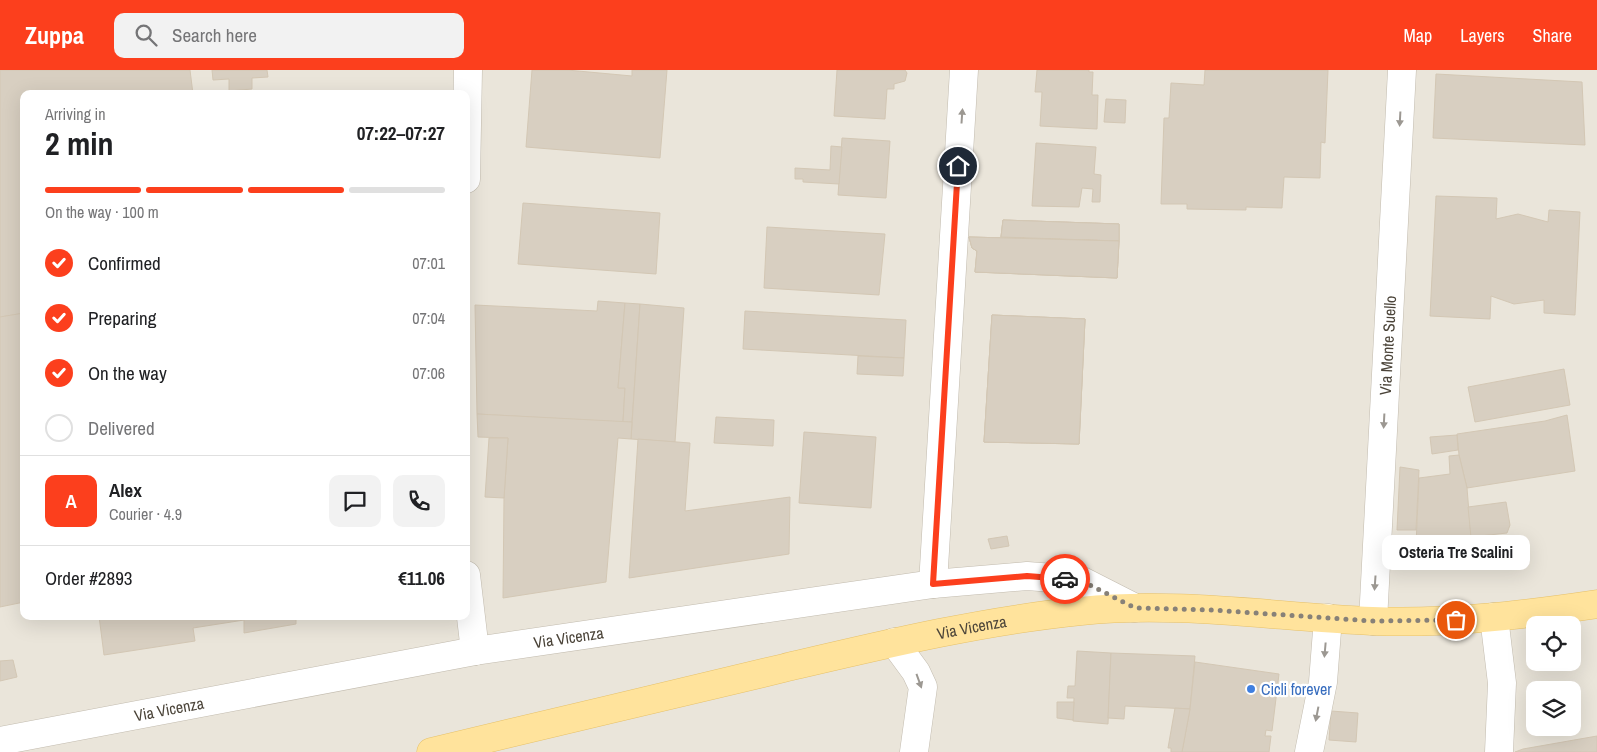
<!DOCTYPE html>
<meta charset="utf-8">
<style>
:root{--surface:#fff;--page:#f2f2f2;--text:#202124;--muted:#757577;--line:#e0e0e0;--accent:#fc3f1d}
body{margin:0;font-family:"Archivo Narrow",sans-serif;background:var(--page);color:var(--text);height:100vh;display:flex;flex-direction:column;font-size:19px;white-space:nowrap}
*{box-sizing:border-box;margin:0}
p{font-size:16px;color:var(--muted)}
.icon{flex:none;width:28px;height:28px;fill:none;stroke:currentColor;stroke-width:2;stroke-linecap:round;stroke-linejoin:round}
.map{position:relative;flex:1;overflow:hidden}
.details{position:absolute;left:20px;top:20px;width:450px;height:530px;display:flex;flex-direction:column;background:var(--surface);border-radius:10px;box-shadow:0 5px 20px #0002}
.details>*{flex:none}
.fabs{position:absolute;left:1526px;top:546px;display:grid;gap:10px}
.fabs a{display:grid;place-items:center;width:55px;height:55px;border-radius:10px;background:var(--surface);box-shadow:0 5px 20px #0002;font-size:25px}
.pin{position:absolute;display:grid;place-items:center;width:42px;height:42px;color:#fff;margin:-21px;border:2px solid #fff;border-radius:50%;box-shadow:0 1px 5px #0007}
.courier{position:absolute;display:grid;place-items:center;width:50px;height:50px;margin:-25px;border:4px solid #fc3f1d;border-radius:50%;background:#fff;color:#222;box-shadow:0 1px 6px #0007}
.bubble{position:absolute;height:35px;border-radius:10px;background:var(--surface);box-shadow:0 5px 20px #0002;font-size:16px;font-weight:700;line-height:35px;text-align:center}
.headline em{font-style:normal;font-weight:700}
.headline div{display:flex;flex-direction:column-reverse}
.headline{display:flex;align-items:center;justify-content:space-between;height:85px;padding:0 25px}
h1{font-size:32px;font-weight:700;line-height:38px}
.bar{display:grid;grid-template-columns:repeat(4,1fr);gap:8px 5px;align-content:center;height:60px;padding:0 25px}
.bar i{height:6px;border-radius:4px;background:var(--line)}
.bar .current{background:var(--accent)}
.bar p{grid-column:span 4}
.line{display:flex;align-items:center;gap:12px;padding:0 25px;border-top:1px solid var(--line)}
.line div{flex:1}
.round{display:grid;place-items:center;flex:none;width:52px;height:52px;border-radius:10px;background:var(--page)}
ol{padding:0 25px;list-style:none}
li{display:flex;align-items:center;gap:15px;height:55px}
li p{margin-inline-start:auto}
li .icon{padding:5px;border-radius:50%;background:var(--accent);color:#fff;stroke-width:4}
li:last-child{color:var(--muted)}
li i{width:28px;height:28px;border:2px solid var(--line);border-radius:50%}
header{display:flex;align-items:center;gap:30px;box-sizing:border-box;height:70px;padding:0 25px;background:var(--accent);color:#fff}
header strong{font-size:24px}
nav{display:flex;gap:28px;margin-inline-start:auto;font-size:18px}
.search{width:350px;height:45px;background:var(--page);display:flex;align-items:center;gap:12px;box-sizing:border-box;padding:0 18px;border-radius:10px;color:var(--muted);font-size:19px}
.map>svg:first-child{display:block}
</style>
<header>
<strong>Zuppa</strong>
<div class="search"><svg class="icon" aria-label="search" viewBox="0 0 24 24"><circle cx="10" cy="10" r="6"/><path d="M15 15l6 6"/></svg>Search here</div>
<nav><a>Map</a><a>Layers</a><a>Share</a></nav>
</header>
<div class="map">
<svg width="1597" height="682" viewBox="0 0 1597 682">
<rect width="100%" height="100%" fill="#f6f3ec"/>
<path fill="#eae5da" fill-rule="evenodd" d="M 0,0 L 1597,0 L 1597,682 L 0,682 ZM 24,24 L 466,24 L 466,546 L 24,546 ZM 1535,555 L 1572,555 L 1572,592 L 1535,592 ZM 1535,620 L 1572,620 L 1572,658 L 1535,658 Z"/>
<g fill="#d8cfc1" stroke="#d3c7b4">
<polygon points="0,0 190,0 193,24 24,24 24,243 0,247"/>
<polygon points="212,0 267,0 268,7 252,8 252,19 229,21 229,9 213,10"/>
<polygon points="532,0 567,0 632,6 632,0 667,0 660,88 526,77"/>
<polygon points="837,0 905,0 907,3 905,11 894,14 894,19 887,19 885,49 834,46"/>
<polygon points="1037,0 1089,0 1089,2 1093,2 1092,25 1098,25 1097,59 1040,56 1042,22 1035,22"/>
<polygon points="1205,0 1328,0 1325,73 1321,72 1320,108 1284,107 1282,138 1246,137 1246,140 1187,139 1187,134 1161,134 1164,48 1169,48 1171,13 1204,15"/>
<polygon points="1436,4 1582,12 1585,75 1433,68"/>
<polygon points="1106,29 1126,30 1125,53 1104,52"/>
<polygon points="842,68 890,71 886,128 838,125"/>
<polygon points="1036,73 1096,77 1094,104 1101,105 1100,132 1092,132 1093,119 1082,118 1079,137 1032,136"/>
<polygon points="831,76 842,77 839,114 803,112 803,109 795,109 795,98 830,100"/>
<polygon points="1436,126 1497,128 1496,149 1518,144 1548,152 1549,140 1580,142 1575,245 1544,243 1544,230 1514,234 1491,226 1490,249 1430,246"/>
<polygon points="523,133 660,143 656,204 518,194"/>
<polygon points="1003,150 1119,154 1119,171 1001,167"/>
<polygon points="1003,150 1119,154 1119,171 1001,167"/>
<polygon points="1003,150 1119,154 1119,171 1001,167"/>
<polygon points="767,157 885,164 879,225 764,218"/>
<polygon points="969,167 1119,171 1117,208 975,202 977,181 972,178"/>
<polygon points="969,167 1119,171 1117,208 975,202 977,181 972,178"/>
<polygon points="969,167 1119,171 1117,208 975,202 977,181 972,178"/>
<polygon points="598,231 625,233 618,318 625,318 623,352 477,344 475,235 597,241"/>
<polygon points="625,233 640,234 632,352 623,352 625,318 618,318"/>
<polygon points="640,234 684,238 675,372 631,369"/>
<polygon points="745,241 906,250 904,288 743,279"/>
<polygon points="24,243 24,532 0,537 0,247"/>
<polygon points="992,245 1085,249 1079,374 984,372"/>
<polygon points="992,245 1085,249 1079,374 984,372"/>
<polygon points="992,245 1085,249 1079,374 984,372"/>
<polygon points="858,286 904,288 903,306 857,304"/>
<polygon points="1564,299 1570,335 1475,352 1468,317"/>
<polygon points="477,344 632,352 631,369 618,368 606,512 503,528 504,428 508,368 478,367"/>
<polygon points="1567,345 1575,401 1467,418 1459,385 1457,364 1545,351"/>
<polygon points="716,347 774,350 773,376 714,373"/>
<polygon points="804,362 876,367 871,438 799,433"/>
<polygon points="1457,365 1458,380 1432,384 1430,367"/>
<polygon points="489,368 508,368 504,428 485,427"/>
<polygon points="638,369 690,373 685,441 790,427 789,484 629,508"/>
<polygon points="1459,385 1467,418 1471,467 1416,475 1419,408 1450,404 1449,386"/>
<polygon points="1400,397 1419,400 1416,460 1397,460"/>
<polygon points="1506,432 1510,455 1507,463 1471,467 1468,437"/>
<polygon points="1007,466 1009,476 991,479 988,469"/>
<polygon points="99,546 296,546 296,554 244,563 244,550 193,558 195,571 104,585"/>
<polygon points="1077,581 1111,583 1108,654 1073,651 1074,628 1067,628 1068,616 1075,616"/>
<polygon points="1111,583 1195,586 1190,639 1125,636 1124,649 1108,648"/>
<polygon points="13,590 17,607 0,611 0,591"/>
<polygon points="1195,592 1279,604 1272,661 1266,660 1265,666 1271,666 1269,682 1182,682 1190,639"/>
<polygon points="1057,632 1074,632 1073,650 1057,648"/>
<polygon points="1175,638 1190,639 1182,682 1171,682 1171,678 1168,678"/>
<polygon points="1331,641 1358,643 1356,672 1329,670"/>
<polygon points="1597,666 1597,682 1515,682 1523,679"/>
</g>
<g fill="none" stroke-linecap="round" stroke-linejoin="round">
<defs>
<g id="minor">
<polyline points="466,109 468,0"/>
<polyline points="466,505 475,581"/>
<polyline points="933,514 964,0"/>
<polyline points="1494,547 1502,613 1499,682"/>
<path id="s1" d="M 1373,551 L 1402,0"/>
<polyline points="894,572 916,602 923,617 914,682"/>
<path id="s2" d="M 0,671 L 475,581 L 933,514 L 1027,506 L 1080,510 L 1135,538"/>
<polyline points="1309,682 1323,612 1328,548"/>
</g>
<g id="major">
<path id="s3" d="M 431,682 C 549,654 666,626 784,598 C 882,575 981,551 1081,541 C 1178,531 1276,547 1372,551 C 1448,554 1523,545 1597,534"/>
</g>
</defs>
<use href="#minor" stroke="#c2bbae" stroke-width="29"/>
<use href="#major" stroke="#e6c16a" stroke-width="29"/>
<use href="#minor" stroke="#fff" stroke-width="28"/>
<use href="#major" stroke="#ffe39c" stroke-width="28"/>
</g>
<defs><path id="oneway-solid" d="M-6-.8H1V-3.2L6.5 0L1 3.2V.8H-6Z" transform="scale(1.25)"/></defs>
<g fill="#9c9892">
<use href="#oneway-solid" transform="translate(962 46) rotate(-86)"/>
<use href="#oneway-solid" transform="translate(1400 49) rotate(93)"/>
<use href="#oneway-solid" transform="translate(1384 351) rotate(93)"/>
<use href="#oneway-solid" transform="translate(1375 513) rotate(94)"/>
<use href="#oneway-solid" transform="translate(1325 580) rotate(95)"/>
<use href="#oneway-solid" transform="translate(919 611) rotate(70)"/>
<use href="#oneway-solid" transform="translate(1317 644) rotate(101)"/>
</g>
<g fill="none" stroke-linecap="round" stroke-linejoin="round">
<polyline stroke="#878178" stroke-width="5" stroke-dasharray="0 9" points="1065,509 1080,510 1135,538 1212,540 1373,551 1456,550"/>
<polyline stroke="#fc3f1d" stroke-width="6" points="958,96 933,514 1027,506 1065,509"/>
</g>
<circle fill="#3f7fe0" stroke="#fff" stroke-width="2" cx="1251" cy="619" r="5"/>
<g text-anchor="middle" stroke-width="4.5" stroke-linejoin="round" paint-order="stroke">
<g font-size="16" fill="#4b4439" stroke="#fff">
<text dy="6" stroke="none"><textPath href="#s1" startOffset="276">Via Monte Suello</textPath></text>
<text dy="6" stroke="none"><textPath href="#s3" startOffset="555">Via Vicenza</textPath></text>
<text dy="6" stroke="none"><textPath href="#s2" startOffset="578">Via Vicenza</textPath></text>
<text dy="6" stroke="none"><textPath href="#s2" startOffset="172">Via Vicenza</textPath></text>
</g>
<g font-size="16" fill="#366cbe" stroke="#fff" text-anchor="start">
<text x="1261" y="625">Cicli forever</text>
</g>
</g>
</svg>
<div class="fabs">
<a><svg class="icon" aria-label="locate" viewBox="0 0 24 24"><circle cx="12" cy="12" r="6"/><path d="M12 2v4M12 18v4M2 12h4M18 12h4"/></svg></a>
<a><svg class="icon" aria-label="layers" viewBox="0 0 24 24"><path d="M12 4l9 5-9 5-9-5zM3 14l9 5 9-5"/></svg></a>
</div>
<div class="pin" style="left:1456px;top:550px;background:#ea580c"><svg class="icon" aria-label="bag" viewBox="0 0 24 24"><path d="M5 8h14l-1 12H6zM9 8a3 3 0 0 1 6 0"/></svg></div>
<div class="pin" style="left:958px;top:96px;background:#1f2937"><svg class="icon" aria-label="home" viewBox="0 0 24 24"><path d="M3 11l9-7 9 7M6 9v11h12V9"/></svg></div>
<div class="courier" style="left:1065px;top:509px"><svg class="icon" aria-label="car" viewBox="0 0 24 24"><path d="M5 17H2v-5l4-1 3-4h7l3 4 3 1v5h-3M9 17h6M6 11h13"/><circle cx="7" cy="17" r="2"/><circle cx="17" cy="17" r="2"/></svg></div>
<div class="bubble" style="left:1382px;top:465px;width:148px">Osteria Tre Scalini</div>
<section class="details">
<div class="headline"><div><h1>2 min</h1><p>Arriving in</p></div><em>07:22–07:27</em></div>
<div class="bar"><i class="current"></i><i class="current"></i><i class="current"></i><i></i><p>On the way · 100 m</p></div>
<ol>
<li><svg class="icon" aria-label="check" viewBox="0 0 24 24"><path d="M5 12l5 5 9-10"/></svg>Confirmed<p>07:01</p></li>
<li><svg class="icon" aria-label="check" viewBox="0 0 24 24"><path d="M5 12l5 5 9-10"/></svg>Preparing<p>07:04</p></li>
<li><svg class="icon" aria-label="check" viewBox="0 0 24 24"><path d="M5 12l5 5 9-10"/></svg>On the way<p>07:06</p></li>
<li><i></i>Delivered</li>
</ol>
<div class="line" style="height:90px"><b class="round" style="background:var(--accent);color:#fff">A</b><div><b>Alex</b><p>Courier · 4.9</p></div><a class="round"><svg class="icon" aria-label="chat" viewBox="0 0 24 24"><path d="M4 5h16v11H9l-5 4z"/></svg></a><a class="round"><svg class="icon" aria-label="phone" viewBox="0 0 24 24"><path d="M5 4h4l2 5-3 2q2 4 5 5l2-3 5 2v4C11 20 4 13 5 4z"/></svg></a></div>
<div class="line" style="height:65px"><div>Order #2893</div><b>€11.06</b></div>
</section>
</div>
